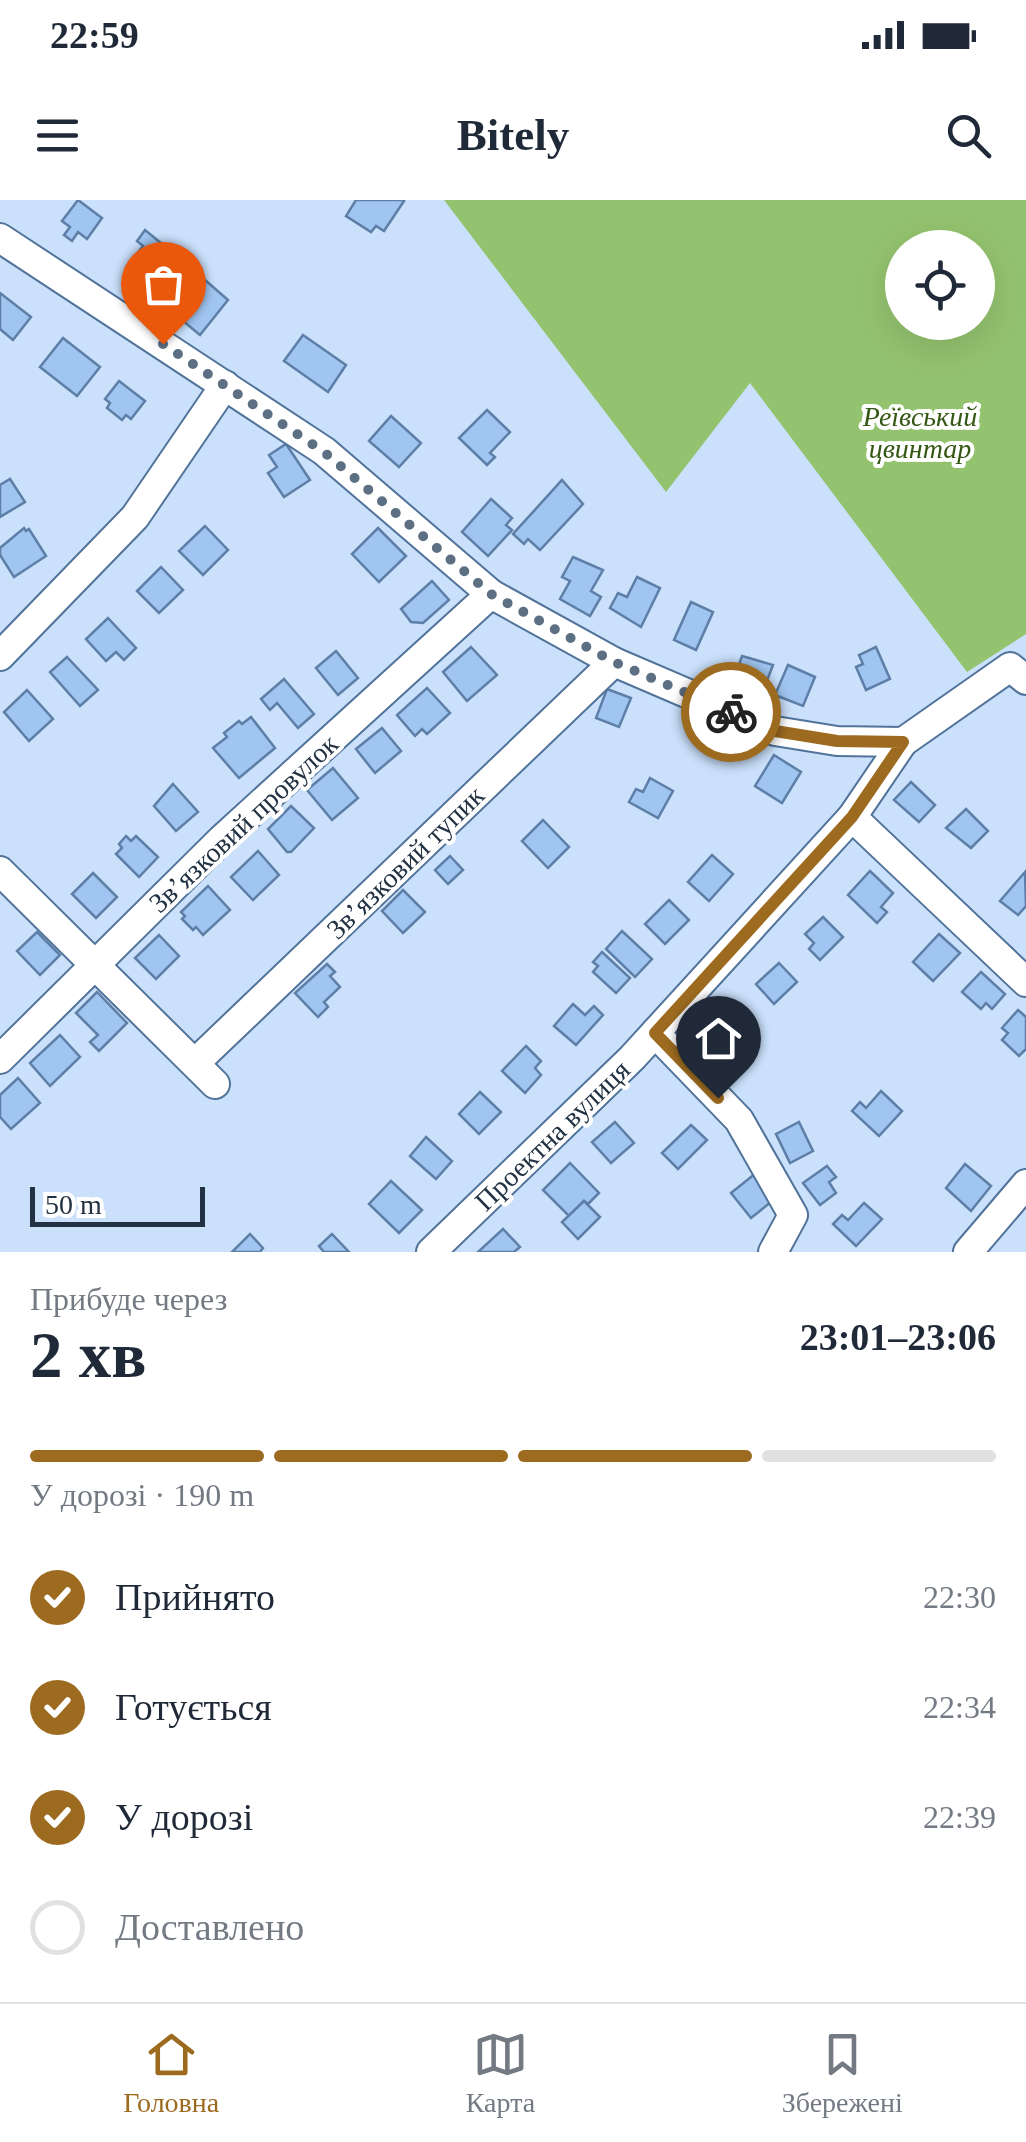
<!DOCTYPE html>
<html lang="uk">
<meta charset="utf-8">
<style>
:root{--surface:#fff;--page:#f6f6f7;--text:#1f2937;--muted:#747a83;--line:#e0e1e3;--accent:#9d6b20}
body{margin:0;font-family:Georgia,serif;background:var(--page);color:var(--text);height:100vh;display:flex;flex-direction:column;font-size:38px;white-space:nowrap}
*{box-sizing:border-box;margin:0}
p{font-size:32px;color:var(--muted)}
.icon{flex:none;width:55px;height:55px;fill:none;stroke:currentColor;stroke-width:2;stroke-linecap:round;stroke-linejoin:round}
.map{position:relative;height:1052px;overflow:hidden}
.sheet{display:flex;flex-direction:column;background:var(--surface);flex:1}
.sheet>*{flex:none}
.fabs{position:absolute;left:885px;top:30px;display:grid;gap:20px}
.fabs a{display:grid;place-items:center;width:110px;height:110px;border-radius:50%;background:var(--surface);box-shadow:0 10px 40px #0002;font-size:50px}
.scale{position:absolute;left:30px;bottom:25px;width:175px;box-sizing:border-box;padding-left:10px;border:5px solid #233243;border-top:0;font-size:28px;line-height:35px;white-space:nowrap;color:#233243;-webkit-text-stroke:8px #fff;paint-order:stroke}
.pin{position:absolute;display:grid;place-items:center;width:85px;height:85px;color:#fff;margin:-102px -42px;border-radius:50% 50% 50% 0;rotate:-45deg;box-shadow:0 0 10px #0007}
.pin .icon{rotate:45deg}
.courier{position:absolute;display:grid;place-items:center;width:100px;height:100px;margin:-50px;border:8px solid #9d6b20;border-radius:50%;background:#fff;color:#222;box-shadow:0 2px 12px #0007}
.summary em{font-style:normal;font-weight:700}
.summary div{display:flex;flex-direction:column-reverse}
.summary{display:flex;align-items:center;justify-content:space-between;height:170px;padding:0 30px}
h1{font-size:65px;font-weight:700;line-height:75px}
.bar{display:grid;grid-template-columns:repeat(4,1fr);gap:15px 10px;align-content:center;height:120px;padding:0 30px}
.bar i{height:12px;border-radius:8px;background:var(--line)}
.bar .selected{background:var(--accent)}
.bar p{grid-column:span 4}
ol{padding:0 30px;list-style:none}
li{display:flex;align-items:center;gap:30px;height:110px}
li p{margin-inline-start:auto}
li .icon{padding:10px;border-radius:50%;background:var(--accent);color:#fff;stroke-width:4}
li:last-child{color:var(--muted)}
li i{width:55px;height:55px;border:5px solid var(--line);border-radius:50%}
.status{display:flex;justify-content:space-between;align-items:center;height:70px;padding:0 50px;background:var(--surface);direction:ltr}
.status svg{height:28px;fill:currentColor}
header{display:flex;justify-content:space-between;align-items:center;height:130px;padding:0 30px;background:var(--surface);font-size:45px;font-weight:700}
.dock{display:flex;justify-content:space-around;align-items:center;height:140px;border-top:2px solid var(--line);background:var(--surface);font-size:28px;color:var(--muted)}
.dock a{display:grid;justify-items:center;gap:5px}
.dock .selected{color:var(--accent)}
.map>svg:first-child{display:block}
</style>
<div class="status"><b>22:59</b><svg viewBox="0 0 49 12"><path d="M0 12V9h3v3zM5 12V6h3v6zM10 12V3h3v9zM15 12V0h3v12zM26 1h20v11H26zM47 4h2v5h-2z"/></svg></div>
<header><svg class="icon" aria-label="menu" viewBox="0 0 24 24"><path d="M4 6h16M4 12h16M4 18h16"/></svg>Bitely<svg class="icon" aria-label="search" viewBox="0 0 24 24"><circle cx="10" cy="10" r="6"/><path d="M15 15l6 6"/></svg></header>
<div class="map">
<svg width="1026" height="1052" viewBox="0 0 1026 1052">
<rect width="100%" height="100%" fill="#cae0fb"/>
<path fill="#94c36f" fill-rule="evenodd" d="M 444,0 L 1026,0 L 1026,434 L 967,472 L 750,183 L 666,292 ZM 902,48 L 978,48 L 978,122 L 902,122 Z"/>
<g fill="#a0c5f0" stroke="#5d7fa7" stroke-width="2.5">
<polygon points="78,0 102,18 87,39 78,32 72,41 64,35 70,27 62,21"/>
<polygon points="356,0 402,0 404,1 384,31 376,26 371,32 346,16"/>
<polygon points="145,30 178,57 154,87 127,66 143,46 137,41"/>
<polygon points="205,80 228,100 200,135 177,116"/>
<polygon points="0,93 31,117 13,140 0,129"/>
<polygon points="303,135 346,165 328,192 284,161"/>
<polygon points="63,138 100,167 77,196 40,167"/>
<polygon points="119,181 145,201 131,219 126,215 122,220 107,208 110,203 105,199"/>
<polygon points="487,210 510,232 490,253 495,257 487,265 459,238"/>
<polygon points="391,216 421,243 399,267 369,241"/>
<polygon points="286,244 310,280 284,297 268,273 277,267 269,255"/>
<polygon points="10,279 25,302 0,317 0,285"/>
<polygon points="562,280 583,304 540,350 528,339 524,344 513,334"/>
<polygon points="491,299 512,318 506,325 512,330 488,356 462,332"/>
<polygon points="205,326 228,350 203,375 179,351"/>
<polygon points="24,328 26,331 29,329 46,356 14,377 0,355 0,348"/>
<polygon points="378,328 406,356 379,382 352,354"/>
<polygon points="573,357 603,370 591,391 601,397 590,416 560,399 570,381 562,377"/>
<polygon points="161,367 183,390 159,413 137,391"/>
<polygon points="637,377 660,388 641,427 610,408 618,393 627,397"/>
<polygon points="432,381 449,400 423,423 411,422 401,409"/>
<polygon points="691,402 713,412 696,450 674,440"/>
<polygon points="108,418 136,448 124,460 116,452 106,461 86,439"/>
<polygon points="471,447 497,475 467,501 443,472"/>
<polygon points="876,447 890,479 866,490 856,467 863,464 859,455"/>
<polygon points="336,451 358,478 338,495 316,468"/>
<polygon points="742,456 773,465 763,491 743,484 744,480 735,476"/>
<polygon points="67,457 98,490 80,506 50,472"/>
<polygon points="788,465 815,477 803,506 775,495"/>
<polygon points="284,479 314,514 298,528 277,503 270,510 261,499"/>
<polygon points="427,488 450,513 427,534 422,529 415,536 397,515"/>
<polygon points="607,489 631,498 619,527 596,518"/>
<polygon points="27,490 53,519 29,541 4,512"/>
<polygon points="251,517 275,548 239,578 213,548 227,537 224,533 239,521 242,524"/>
<polygon points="382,528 401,551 375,573 356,549"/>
<polygon points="774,555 801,572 782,603 755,586"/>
<polygon points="333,568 358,598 332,620 307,590"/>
<polygon points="650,578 673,591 658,618 629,602 636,589 643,592"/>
<polygon points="911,582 935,605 919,622 894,600"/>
<polygon points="173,584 198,612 176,631 154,606"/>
<polygon points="291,606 314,628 291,652 287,652 268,629"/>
<polygon points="966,609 988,631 971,648 946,628"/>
<polygon points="543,620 569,647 548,668 522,641"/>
<polygon points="126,636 131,641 136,636 158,657 139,677 116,654 122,648 119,644"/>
<polygon points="258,651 279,675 253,700 231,677"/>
<polygon points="712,655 733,674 709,701 688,682"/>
<polygon points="450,656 463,670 448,684 435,670"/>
<polygon points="870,671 893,693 881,707 887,712 877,723 848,695"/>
<polygon points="1025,672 1026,706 1018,715 1000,701"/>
<polygon points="93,673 117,697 96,718 72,694"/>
<polygon points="208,686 230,710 203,735 196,727 193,730 182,719 185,716 181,712"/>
<polygon points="403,690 425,712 403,733 382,711"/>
<polygon points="669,700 689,720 665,744 645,724"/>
<polygon points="823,717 843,737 820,760 809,749 814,743 805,734"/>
<polygon points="622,731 652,759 635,777 606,749"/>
<polygon points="37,732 60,755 40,775 17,751"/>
<polygon points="939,734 960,753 933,781 913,762"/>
<polygon points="159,735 179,756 156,779 135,758"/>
<polygon points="602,752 630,778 616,793 593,772 598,766 593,762"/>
<polygon points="779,763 797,782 774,804 756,784"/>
<polygon points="327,764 335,772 330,776 340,787 324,802 328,807 318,817 295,793"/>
<polygon points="981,772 1005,794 992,809 986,803 981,809 962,792"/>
<polygon points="97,792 127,823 99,851 90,842 98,835 76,813"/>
<polygon points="573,804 585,815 594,806 603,815 576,845 554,826"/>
<polygon points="732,805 753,826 728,852 707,831"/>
<polygon points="1018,810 1026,817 1026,849 1019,856 1002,840 1008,833 1002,828"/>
<polygon points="60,835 80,857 50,886 30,863"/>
<polygon points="526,846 541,861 535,868 541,875 525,893 502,871"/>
<polygon points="18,878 40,903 11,929 0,917 0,895"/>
<polygon points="881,891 902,911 879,936 852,911 860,902 866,908"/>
<polygon points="480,892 501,912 479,934 459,914"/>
<polygon points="615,922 634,943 611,963 592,942"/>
<polygon points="799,922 813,951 790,963 776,934"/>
<polygon points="691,925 707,940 678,969 662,953"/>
<polygon points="426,937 452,961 436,979 410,956"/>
<polygon points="570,963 599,993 588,1004 584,1001 569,1016 543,990"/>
<polygon points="965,964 991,986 971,1011 946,988"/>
<polygon points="827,966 836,977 829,982 836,993 820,1005 803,983"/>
<polygon points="756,973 776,998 751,1018 731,993"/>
<polygon points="391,981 422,1010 399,1033 369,1004"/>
<polygon points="584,1001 600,1017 578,1039 562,1022"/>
<polygon points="864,1003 882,1019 856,1046 833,1024 842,1015 848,1020"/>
<polygon points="503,1029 520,1047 514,1052 478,1052"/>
<polygon points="250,1034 263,1048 260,1052 232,1052"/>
<polygon points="332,1034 349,1052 324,1052 319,1046"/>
</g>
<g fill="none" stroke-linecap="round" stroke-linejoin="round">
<defs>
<g id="minor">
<polyline points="0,38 324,251 491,394 614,462 775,531 837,541 903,542 1010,467 1026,480"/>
<polyline points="0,456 135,317 225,185"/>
<polyline points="852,617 1026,782"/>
<polyline points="0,671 215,884"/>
<polyline points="655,833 739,920 793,1015 773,1052"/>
<polyline points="0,859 222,639 491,394"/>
<polyline points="195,863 614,462"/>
<polyline points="431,1052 632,858 852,617 903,542"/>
<polyline points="968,1052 1026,984"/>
</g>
</defs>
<use href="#minor" stroke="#51739a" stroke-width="32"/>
<use href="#minor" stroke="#fff" stroke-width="28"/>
</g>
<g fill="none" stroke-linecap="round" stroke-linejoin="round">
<polyline stroke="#5d6f83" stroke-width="10" stroke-dasharray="0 18" points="163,144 324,252 491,394 614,462 731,512"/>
<polyline stroke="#9d6b20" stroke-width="12" points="718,898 655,833 852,617 903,542 837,541 775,531 731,512"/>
</g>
<g text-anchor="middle" stroke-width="8" stroke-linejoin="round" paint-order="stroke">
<g font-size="28" font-style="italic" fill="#355714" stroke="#fff">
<text x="920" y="226">Реївський<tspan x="920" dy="32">цвинтар</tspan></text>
</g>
<g font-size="28" fill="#233243" stroke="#fff">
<text transform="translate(243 623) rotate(-43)" y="10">Звʼязковий провулок</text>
<text transform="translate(405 662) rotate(-44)" y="10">Звʼязковий тупик</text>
<text transform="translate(552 935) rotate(-44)" y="10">Проектна вулиця</text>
</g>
</g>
</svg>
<div class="fabs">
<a><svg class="icon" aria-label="locate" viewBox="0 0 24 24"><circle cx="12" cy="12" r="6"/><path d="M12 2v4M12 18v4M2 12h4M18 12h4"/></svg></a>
</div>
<div class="scale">50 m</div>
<div class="pin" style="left:163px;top:144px;background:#ea580c"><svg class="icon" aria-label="bag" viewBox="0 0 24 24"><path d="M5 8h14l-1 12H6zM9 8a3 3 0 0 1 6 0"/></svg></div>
<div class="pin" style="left:718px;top:898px;background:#1f2937"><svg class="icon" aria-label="home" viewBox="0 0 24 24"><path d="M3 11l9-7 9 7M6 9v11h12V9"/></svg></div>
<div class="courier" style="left:731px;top:512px"><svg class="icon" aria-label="bike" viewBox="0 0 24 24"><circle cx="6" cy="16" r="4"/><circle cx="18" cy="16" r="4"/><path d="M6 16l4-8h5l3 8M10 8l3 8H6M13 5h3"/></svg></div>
</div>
<section class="sheet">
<div class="summary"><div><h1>2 хв</h1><p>Прибуде через</p></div><em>23:01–23:06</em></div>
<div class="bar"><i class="selected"></i><i class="selected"></i><i class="selected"></i><i></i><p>У дорозі · 190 m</p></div>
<ol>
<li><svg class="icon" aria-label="check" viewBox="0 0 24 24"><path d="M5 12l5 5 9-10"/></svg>Прийнято<p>22:30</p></li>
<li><svg class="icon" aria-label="check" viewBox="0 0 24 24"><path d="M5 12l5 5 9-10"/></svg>Готується<p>22:34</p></li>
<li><svg class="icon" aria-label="check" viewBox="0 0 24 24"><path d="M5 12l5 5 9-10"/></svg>У дорозі<p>22:39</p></li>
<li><i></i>Доставлено</li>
</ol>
</section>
<nav class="dock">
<a class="selected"><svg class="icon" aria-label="home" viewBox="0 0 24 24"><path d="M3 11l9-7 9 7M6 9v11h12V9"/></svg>Головна</a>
<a><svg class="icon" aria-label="map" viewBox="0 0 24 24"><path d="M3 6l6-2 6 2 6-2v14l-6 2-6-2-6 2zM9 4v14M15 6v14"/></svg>Карта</a>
<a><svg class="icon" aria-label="saved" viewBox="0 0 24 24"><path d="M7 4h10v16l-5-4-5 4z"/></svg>Збережені</a>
</nav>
